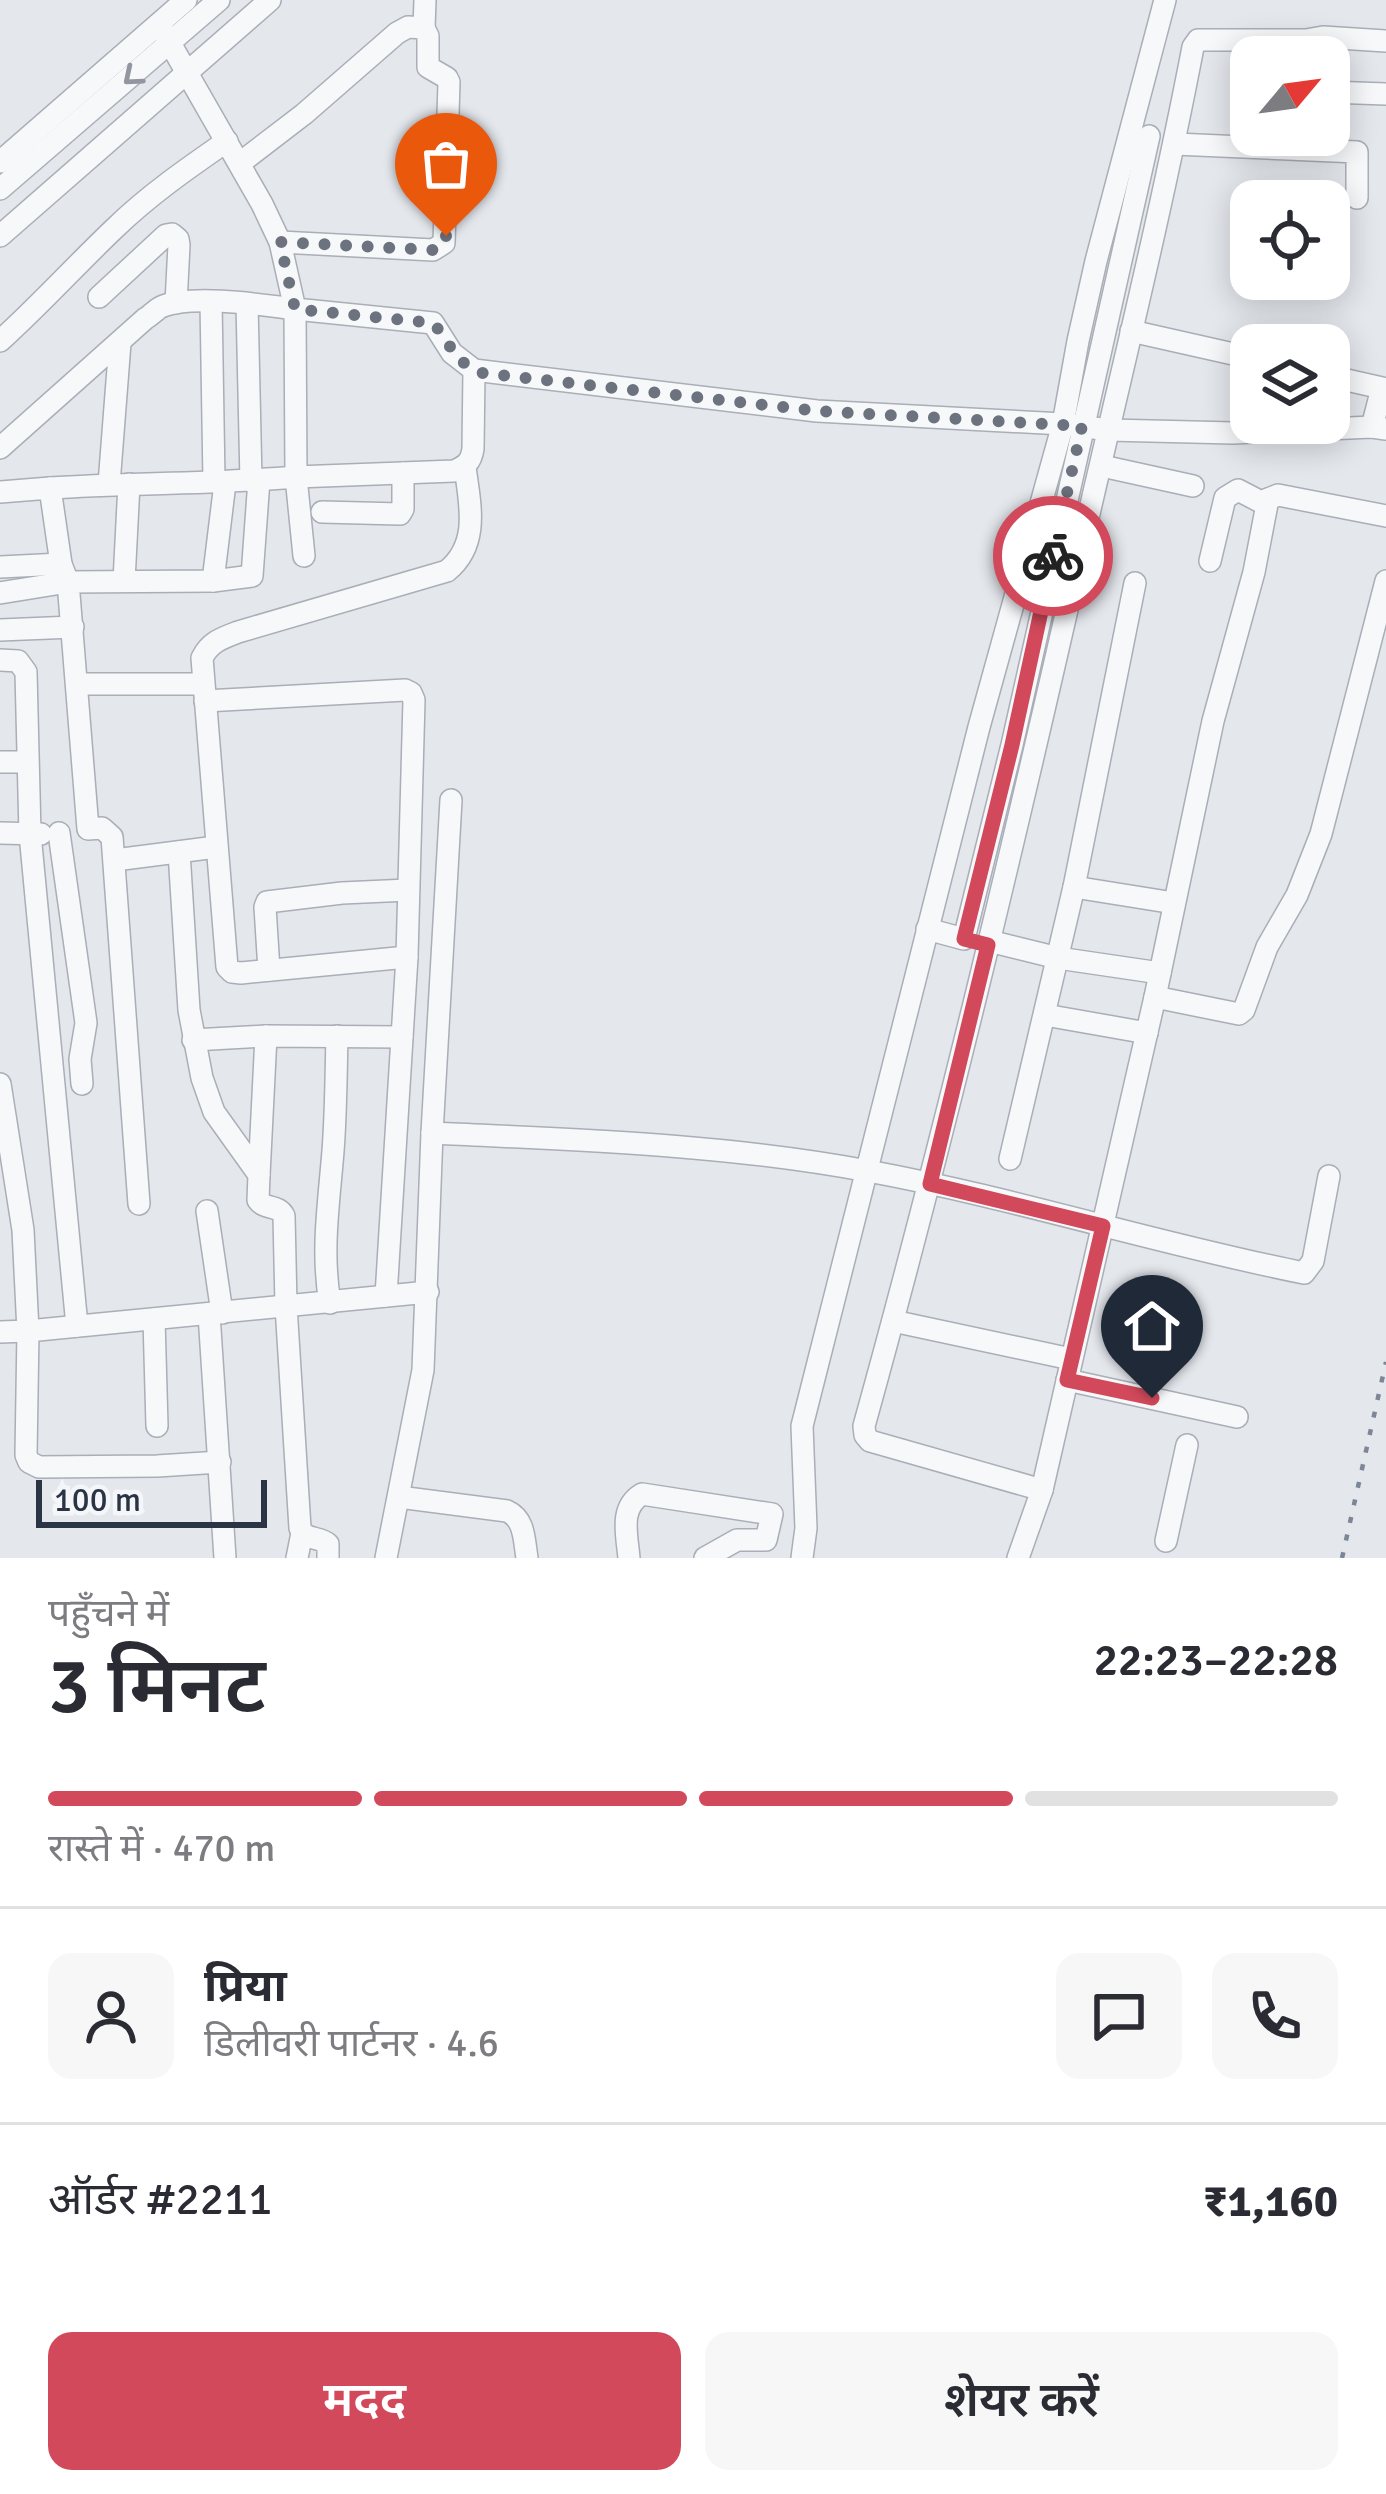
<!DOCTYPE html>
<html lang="hi">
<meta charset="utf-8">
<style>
:root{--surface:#fff;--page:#f7f7f7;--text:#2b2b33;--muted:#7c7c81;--line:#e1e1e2;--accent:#d1495b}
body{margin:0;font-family:Signika,"Noto Sans Devanagari",sans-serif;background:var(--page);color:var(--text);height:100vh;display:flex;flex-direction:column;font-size:45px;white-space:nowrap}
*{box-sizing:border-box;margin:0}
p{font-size:39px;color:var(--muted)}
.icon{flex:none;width:66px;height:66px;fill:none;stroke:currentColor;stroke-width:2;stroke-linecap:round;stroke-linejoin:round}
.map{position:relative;height:1558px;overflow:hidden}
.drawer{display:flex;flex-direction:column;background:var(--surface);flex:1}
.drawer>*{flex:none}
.needle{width:78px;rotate:61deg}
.buttons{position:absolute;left:1230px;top:36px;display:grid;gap:24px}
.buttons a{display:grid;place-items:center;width:120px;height:120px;border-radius:24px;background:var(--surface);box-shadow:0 6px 30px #0003;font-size:60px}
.scale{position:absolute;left:36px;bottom:30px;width:231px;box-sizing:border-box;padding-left:12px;border:6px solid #2b3445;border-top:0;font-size:33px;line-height:42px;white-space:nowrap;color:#2b3445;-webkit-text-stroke:9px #f4f6f9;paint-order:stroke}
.pin{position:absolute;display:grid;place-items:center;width:102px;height:102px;color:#fff;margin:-123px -51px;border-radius:50% 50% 50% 0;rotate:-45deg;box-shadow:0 0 12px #0007}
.pin .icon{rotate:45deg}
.courier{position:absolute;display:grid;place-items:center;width:120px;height:120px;margin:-60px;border:9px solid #d1495b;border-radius:50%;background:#fff;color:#222;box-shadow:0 3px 15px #0007}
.overview em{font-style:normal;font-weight:600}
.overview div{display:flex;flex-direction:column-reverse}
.overview{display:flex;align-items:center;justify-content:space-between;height:204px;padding:0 48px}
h1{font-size:78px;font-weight:600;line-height:90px}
.bar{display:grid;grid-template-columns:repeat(4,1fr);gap:18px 12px;align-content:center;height:144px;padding:0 48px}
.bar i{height:15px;border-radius:9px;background:var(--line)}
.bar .selected{background:var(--accent)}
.bar p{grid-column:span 4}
.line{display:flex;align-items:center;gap:30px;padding:0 48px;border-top:3px solid var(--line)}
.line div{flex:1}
.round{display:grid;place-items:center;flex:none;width:126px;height:126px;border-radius:24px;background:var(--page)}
.button{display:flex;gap:24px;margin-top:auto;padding:24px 48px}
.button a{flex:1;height:138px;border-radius:24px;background:var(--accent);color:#fff;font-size:48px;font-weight:600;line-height:138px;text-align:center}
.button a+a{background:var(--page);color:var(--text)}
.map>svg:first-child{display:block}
</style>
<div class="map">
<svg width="1386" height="1558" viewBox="0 0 1386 1558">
<rect width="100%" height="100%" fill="#e4e7ec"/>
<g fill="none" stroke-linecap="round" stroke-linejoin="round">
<defs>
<g id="minor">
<polyline points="159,24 262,204 280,242 295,309 433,323 452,353 474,370 817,411 1063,424 1109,430 1233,433 1372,427 1386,429"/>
<polyline points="424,28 425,0"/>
<polyline points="1329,92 1386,94"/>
<polyline points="1175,144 1357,152 1357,198"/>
<polyline points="0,162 186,0"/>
<polyline points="240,163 304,114 397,33 408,27 424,28 428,36 428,67 447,78 449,82 444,243 433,250 280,242"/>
<polyline points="0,189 219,0"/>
<polyline points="0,236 270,0"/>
<polyline points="99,297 166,235 172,234 178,239 179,245 176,303"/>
<polyline points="211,302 214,481"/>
<polyline points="247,304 251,481"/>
<polyline points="1131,331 1251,358"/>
<path d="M 0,341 C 40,305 76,265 115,228 C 149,195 188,168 227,141"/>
<polyline points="1329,376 1382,388 1372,427"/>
<path d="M 0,448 L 146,318 C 147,318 160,307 161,307 C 190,294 264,305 295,309 L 296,477 L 454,471 C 466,466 471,462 473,449 L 474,370"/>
<polyline points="1102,466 1193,486"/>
<polyline points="109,484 120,343"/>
<path d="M 50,488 C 132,483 214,484 296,477 L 304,556"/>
<polyline points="0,492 50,488 61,564 68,582 0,593"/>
<polyline points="322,512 400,514 403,509 403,473"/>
<polyline points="1210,561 1225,498 1238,490 1261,502 1278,495 1386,516"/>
<polyline points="0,567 61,564"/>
<polyline points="124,581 129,484"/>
<polyline points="213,581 225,483"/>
<polyline points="0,630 73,627"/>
<polyline points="0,660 18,661 26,672 30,834 77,1326"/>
<polyline points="77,684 203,684"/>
<polyline points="205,701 405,690 411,693 414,700 407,957 386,1296"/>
<polyline points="0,762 27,762"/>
<polyline points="0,833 41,834"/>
<polyline points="59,833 86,1023 80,1059 82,1084"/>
<path d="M 179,852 L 189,1010 L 202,1078 L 214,1112 L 259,1175 L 258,1200 C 265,1210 278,1204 284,1216 L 286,1306 L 300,1528 C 305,1541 319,1536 328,1544 L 328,1558"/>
<polyline points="115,860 216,847"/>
<polyline points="1074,887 1174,903"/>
<polyline points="927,929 964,939 1012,745 1149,136"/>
<polyline points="989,941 1058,958 1160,973"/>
<path d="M 407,957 L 241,973 L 232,972 L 227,967 L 202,658 C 210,642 222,638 238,632 L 447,571 C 480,544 470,505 465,467"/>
<polyline points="269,970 265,907 267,902 342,893 408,890"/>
<polyline points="1155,997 1239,1014 1244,1010 1267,947 1297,895 1321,834 1386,581"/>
<polyline points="1045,1015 1147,1033"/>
<polyline points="193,1040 266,1036 402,1037"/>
<polyline points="0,1084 23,1230 28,1331 26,1455 29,1462 39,1467 157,1466 220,1462"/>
<path d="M 432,1133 C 578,1140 724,1144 868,1171 C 1015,1198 1158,1244 1304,1273 L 1313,1261 L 1329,1176"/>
<polyline points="1010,1159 1074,887 1135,583"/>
<polyline points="259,1175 266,1036"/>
<polyline points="139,1204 112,837 102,828 88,829 68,582 213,581 252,576 259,480"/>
<polyline points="207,1211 222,1313"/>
<path d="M 330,1303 C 321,1251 329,1202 333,1151 C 336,1113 336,1074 337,1036"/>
<polyline points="209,1314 225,1558"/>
<polyline points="154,1319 157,1426"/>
<polyline points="893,1321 1071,1359"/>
<polyline points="0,1332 28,1331 428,1292"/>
<polyline points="1067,1380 1237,1417"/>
<path d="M 1042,1490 L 870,1441 L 865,1435 L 864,1426 C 945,1134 1015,839 1082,544 C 1120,378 1161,214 1193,47 L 1198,40 L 1306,40 L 1323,37 L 1386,41"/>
<path d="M 399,1497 L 507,1511 C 525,1519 524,1540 527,1558"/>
<polyline points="1166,1541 1187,1445"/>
<polyline points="297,1558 302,1533"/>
<polyline points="386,1558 423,1370 432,1133 451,800"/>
<path d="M 629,1558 C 627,1534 619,1508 642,1494 L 772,1514 L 766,1540 L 737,1540 L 705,1558"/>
<polyline points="802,1558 806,1528 802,1426 979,727 1063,424 1078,341 1096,261 1165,0"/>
<polyline points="1018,1558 1042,1490 1155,997 1213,721 1254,572 1268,499"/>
</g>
</defs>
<use href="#minor" stroke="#a9aeb7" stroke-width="24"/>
<use href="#minor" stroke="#f7f8fa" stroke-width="21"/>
<polyline stroke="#7d8696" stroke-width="4.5" stroke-dasharray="6 12" stroke-linecap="butt" points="1342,1558 1386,1362"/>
</g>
<defs><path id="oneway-chevron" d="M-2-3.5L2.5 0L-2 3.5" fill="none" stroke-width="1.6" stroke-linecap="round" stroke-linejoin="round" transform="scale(3)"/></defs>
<use stroke="#9196a0" href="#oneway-chevron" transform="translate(132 77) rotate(140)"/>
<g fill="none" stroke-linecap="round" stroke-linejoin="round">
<path stroke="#6c737f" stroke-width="12" stroke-dasharray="0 21.6" d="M 446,236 L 445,243 L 433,250 L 280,242 L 295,309 L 433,323 C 450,342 455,364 482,373 L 818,411 L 1082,426 L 1053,556"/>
<polyline stroke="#d1495b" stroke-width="15" points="1053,556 1012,745 964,939 988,945 930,1184 1103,1226 1067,1380 1152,1398"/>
</g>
</svg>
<div class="buttons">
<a><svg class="needle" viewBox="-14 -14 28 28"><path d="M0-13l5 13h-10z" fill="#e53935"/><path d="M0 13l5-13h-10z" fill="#7c7c81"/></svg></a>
<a><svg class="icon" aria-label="locate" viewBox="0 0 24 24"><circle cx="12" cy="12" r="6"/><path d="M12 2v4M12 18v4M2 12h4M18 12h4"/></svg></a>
<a><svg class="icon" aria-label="layers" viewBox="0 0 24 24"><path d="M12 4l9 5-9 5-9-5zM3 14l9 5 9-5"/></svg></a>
</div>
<div class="scale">100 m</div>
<div class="pin" style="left:446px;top:236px;background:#ea580c"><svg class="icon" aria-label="bag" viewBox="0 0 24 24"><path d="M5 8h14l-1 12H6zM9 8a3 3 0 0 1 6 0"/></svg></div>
<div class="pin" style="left:1152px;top:1398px;background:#1f2937"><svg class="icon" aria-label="home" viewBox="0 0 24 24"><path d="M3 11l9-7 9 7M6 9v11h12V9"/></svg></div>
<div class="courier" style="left:1053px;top:556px"><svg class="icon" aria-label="bike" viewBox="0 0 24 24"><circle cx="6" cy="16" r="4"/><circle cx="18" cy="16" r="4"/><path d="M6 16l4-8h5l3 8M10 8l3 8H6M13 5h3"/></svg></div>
</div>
<section class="drawer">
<div class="overview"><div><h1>3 मिनट</h1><p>पहुँचने में</p></div><em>22:23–22:28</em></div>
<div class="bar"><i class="selected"></i><i class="selected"></i><i class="selected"></i><i></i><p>रास्ते में · 470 m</p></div>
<div class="line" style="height:216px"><a class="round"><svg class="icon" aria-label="person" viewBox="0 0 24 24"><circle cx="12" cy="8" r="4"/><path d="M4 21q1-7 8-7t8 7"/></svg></a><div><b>प्रिया</b><p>डिलीवरी पार्टनर · 4.6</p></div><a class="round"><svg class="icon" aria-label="chat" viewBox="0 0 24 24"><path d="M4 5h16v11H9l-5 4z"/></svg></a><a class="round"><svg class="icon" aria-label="phone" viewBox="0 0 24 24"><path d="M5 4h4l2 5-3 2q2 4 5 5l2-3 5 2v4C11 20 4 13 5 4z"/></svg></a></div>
<div class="line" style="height:156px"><div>ऑर्डर #2211</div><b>₹1,160</b></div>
<div class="button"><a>मदद</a><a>शेयर करें</a></div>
</section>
